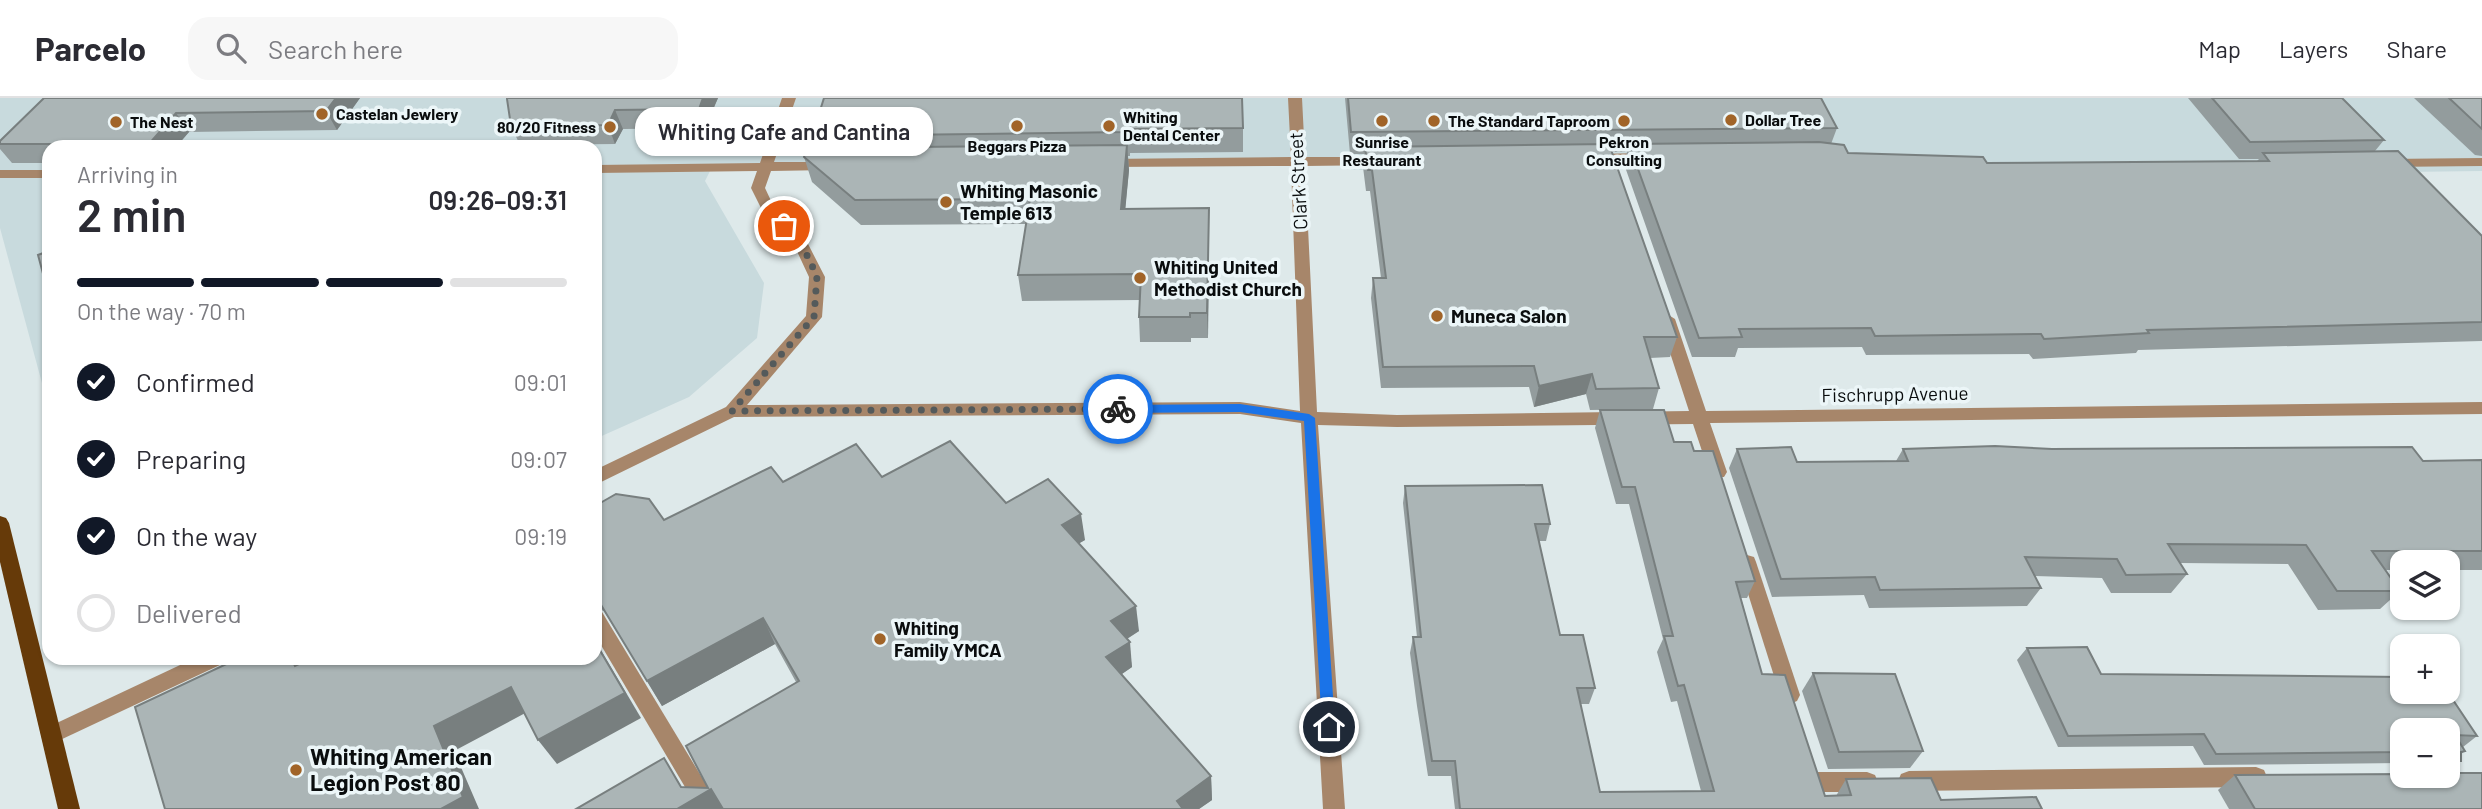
<!DOCTYPE html>
<meta charset="utf-8">
<style>
:root{--surface:#fff;--page:#f7f7f7;--text:#2b2b33;--muted:#7c7c81;--line:#e1e1e2;--accent:#111827}
body{margin:0;font-family:Barlow,sans-serif;background:var(--page);color:var(--text);height:100vh;display:flex;flex-direction:column;font-size:26px;white-space:nowrap}
*{box-sizing:border-box;margin:0}
p{font-size:23px;color:var(--muted)}
.icon{flex:none;width:38px;height:38px;fill:none;stroke:currentColor;stroke-width:2;stroke-linecap:round;stroke-linejoin:round}
.map{position:relative;flex:1;overflow:hidden}
.drawer{position:absolute;left:42px;top:42px;width:560px;height:525px;display:flex;flex-direction:column;background:var(--surface);border-radius:21px;box-shadow:0 2px 5px #0004}
.drawer>*{flex:none}
.tools{position:absolute;left:2390px;top:452px;display:grid;gap:14px}
.tools a{display:grid;place-items:center;width:70px;height:70px;border-radius:14px;background:var(--surface);box-shadow:0 2px 5px #0004;font-size:35px}
.pin{position:absolute;display:grid;place-items:center;width:60px;height:60px;color:#fff;margin:-30px;border:4px solid #fff;border-radius:50%;box-shadow:0 2px 7px #0007}
.courier{position:absolute;display:grid;place-items:center;width:70px;height:70px;margin:-35px;border:5px solid #1a73e8;border-radius:50%;background:#fff;color:#222;box-shadow:0 2px 9px #0007}
.bubble{position:absolute;height:49px;border-radius:21px;background:var(--surface);box-shadow:0 2px 5px #0004;font-size:23px;font-weight:600;line-height:49px;text-align:center}
.overview em{font-style:normal;font-weight:600}
.overview div{display:flex;flex-direction:column-reverse}
.overview{display:flex;align-items:center;justify-content:space-between;height:119px;padding:0 35px}
h1{font-size:46px;font-weight:600;line-height:52px}
.bar{display:grid;grid-template-columns:repeat(4,1fr);gap:10px 7px;align-content:center;height:84px;padding:0 35px}
.bar i{height:9px;border-radius:5px;background:var(--line)}
.bar .active{background:var(--accent)}
.bar p{grid-column:span 4}
ol{padding:0 35px;list-style:none}
li{display:flex;align-items:center;gap:21px;height:77px}
li p{margin-inline-start:auto}
li .icon{padding:7px;border-radius:50%;background:var(--accent);color:#fff;stroke-width:4}
li:last-child{color:var(--muted)}
li i{width:38px;height:38px;border:4px solid var(--line);border-radius:50%}
header{display:flex;align-items:center;gap:42px;box-sizing:border-box;height:98px;padding:0 35px;background:var(--surface);border-bottom:2px solid var(--line)}
header strong{font-size:33px}
nav{display:flex;gap:38px;margin-inline-start:auto;font-size:24px}
.search{width:490px;height:63px;background:var(--page);display:flex;align-items:center;gap:18px;box-sizing:border-box;padding:0 24px;border-radius:21px;color:var(--muted);font-size:26px}
.map>svg:first-child{display:block}
</style>
<header>
<strong>Parcelo</strong>
<div class="search"><svg class="icon" aria-label="search" viewBox="0 0 24 24"><circle cx="10" cy="10" r="6"/><path d="M15 15l6 6"/></svg>Search here</div>
<nav><a>Map</a><a>Layers</a><a>Share</a></nav>
</header>
<div class="map">
<svg width="2482" height="711" viewBox="0 0 2482 711">
<rect width="100%" height="100%" fill="#dee9ea"/>
<polygon fill="#c8dadd" points="0,0 2482,0 2482,73 1938,80 1832,67 1351,72 1350,64 712,69 705,83 764,185 757,240 689,299 595,341 595,49 49,49 49,311 0,130"/>
<g fill="none" stroke-linecap="round" stroke-linejoin="round">
<g fill="#a7866a" fill-rule="evenodd">
<polygon points="782,0 796,0 774,64 829,64 836,68 829,72 771,73 765,90 773,107 807,144 825,179 822,219 747,307 1240,304 1300,313 1291,68 1106,69 1099,65 1106,61 1291,59 1288,0 1302,0 1305,59 1386,59 1393,63 1386,67 1305,68 1317,314 1397,317 1689,313 1659,221 1667,216 1675,221 1706,313 2482,304 2482,316 1710,325 1727,374 1724,379 1712,379 1709,374 1693,326 1397,329 1318,327 1345,711 1323,711 1301,325 1240,316 734,319 595,387 595,372 726,309 806,218 809,179 795,149 762,112 751,90 757,73 595,75 595,67 760,65"/>
<polygon points="1648,55 1653,56 1653,62 1592,64 1585,60 1592,56"/>
<polygon points="2482,60 2482,68 2386,69 2379,65 2386,61"/>
<rect x="0" y="72" width="49" height="8"/>
<polygon points="1747,457 1754,459 1756,464 1800,597 1797,603 1790,606 1783,603 1780,597 1738,464 1740,459"/>
<polygon points="595,512 602,514 721,711 698,711 595,537"/>
<polygon points="195,560 225,560 222,566 58,643 51,646 44,643 41,637 44,631"/>
<polygon points="2256,669 2264,672 2267,679 2264,686 2256,689 1909,693 1901,690 1898,683 1901,676 1909,673"/>
<polygon points="1818,674 1867,674 1875,677 1878,684 1875,691 1867,694 1818,694 1810,691 1807,684 1810,677"/>
</g>
<polygon fill="#663a09" fill-rule="evenodd" points="0,418 6,420 9,425 80,711 58,711 0,464"/>
</g>
<g fill="#939c9d">
<polygon points="44,0 360,0 337,32 189,34 176,49 49,49 49,65 12,65 0,51 0,43"/>
<polygon points="718,0 705,30 623,31 615,46 520,47 511,28 507,1"/>
<polygon points="824,0 1243,30 1243,54 1130,55 1130,58 1128,58 1129,72 1125,111 1209,110 1208,240 1191,240 1191,244 1140,244 1139,219 1140,202 1022,203 1018,177 1026,126 861,127 812,84 804,59 815,50 812,38"/>
<polygon points="1345,0 1821,0 1837,30 1831,46 1848,55 1987,65 2257,63 2259,61 2239,61 2188,0 2342,0 2384,42 2375,53 2482,138 2482,243 2138,252 2136,255 2033,261 2029,256 1866,257 1862,249 1738,250 1735,259 1692,259 1624,66 1627,54 1612,54 1677,239 1670,259 1650,260 1659,290 1653,311 1590,312 1586,296 1534,309 1529,289 1381,290 1371,200 1373,180 1381,180 1370,93 1366,93 1363,69 1364,56 1350,56"/>
<polygon points="2414,0 2482,0 2482,58 2475,57"/>
<polygon points="1600,312 1694,353 1755,483 1747,500 1741,500 1762,576 1825,698 1836,698 1846,681 1941,702 2042,711 1455,711 1451,678 1428,678 1417,608 1410,555 1413,539 1417,539 1403,405 1405,388 1550,426 1546,443 1539,443 1560,537 1595,590 1589,606 1580,606 1600,694 1701,693 1677,603 1671,604 1657,554 1663,541 1629,406 1616,406 1595,330"/>
<polygon points="1737,351 1797,364 1896,363 1903,351 2052,351 2423,363 2482,362 2482,472 2448,472 2448,464 2403,464 2403,472 2385,472 2400,493 2380,511 2318,512 2288,466 2180,465 2187,476 2171,495 2111,495 2102,480 2035,478 2041,490 2027,508 1869,510 1864,497 1772,499 1729,370"/>
<polygon points="882,379 1006,405 1085,442 1079,445 1139,533 1127,541 1132,569 1122,576 1211,678 1212,702 1199,711 576,711 682,689 708,690 796,584 775,546 662,608 604,513 595,510 595,408 664,422 783,384"/>
<polygon points="2087,549 2101,576 2403,579 2403,593 2447,593 2477,638 2463,649 2465,653 2461,656 2461,663 2448,672 2448,632 2403,632 2403,665 2204,667 2193,648 2058,649 2017,562 2027,550"/>
<polygon points="1813,575 1923,653 1910,670 1828,671 1802,593"/>
<polygon points="2235,677 2482,711 2229,711 2218,692"/>
</g>
<g fill="#787f7f">
<polygon points="336,0 360,0 337,32 326,13"/>
<polygon points="703,0 718,0 705,30 699,11"/>
<polygon points="615,12 623,31 615,46 608,27"/>
<polygon points="176,15 189,34 176,49 152,49 149,46"/>
<polygon points="1127,47 1129,72 1123,136 1121,111"/>
<polygon points="1209,110 1209,135 1208,240 1207,215"/>
<polygon points="1592,276 1586,296 1534,309 1539,288"/>
<polygon points="1081,416 1085,442 1066,453 1062,427"/>
<polygon points="1136,508 1139,533 1114,549 1111,523"/>
<polygon points="763,520 775,546 662,608 647,583"/>
<polygon points="595,542 641,620 557,666 538,642"/>
<polygon points="1130,544 1132,569 1110,584 1106,559"/>
<polygon points="291,560 303,560 307,564 295,568"/>
<polygon points="511,589 529,613 454,653 479,711 441,711 434,628"/>
<polygon points="664,660 690,703 711,691 724,711 677,711"/>
<polygon points="1211,678 1212,702 1199,711 1177,711 1177,703"/>
</g>
<g fill="#abb5b6" stroke="#787f7f" stroke-width="2">
<polygon points="44,0 336,0 326,13 176,15 149,46 0,46 0,43"/>
<polygon points="507,0 703,0 699,11 615,12 608,27 511,28 507,1"/>
<polygon points="824,0 1242,0 1243,30 1129,31 1128,34 812,38"/>
<polygon points="1348,0 1821,0 1837,30 1351,34"/>
<polygon points="2212,0 2342,0 2384,42 2250,44"/>
<polygon points="2449,0 2482,0 2482,31"/>
<polygon points="1819,44 1844,47 1848,55 1983,59 1987,65 2269,63 2263,55 2398,53 2482,138 2482,224 2147,232 2149,235 2044,241 2041,236 1875,238 1871,230 1739,231 1742,239 1699,240 1629,46"/>
<polygon points="1609,46 1677,239 1644,239 1659,290 1596,291 1592,276 1539,288 1534,268 1383,269 1373,180 1386,180 1372,72 1368,72 1365,49"/>
<polygon points="1127,47 1121,111 1209,110 1207,215 1190,215 1190,219 1139,219 1141,176 1018,177 1030,101 855,102 804,59 807,50"/>
<polygon points="49,153 49,198 38,157"/>
<polygon points="1600,312 1664,312 1674,344 1691,344 1694,353 1713,353 1755,483 1736,484 1762,576 1785,577 1825,698 1851,697 1846,681 1931,680 1941,702 2036,699 2042,711 1460,711 1455,663 1432,663 1413,539 1421,539 1405,388 1542,387 1550,426 1535,426 1560,537 1583,537 1595,590 1577,590 1600,694 1714,693 1684,587 1678,588 1664,538 1673,538 1635,389 1622,389"/>
<polygon points="950,343 1006,405 1048,381 1081,416 1062,427 1136,508 1111,523 1130,544 1106,559 1211,678 1177,703 1183,711 723,711 711,691 677,711 576,711 664,660 681,689 708,690 686,648 799,583 763,520 647,583 595,497 595,408 616,396 649,401 664,422 771,369 783,384 856,346 882,379"/>
<polygon points="1995,348 2052,351 2412,349 2423,363 2482,362 2482,453 2372,453 2400,493 2337,493 2306,447 2168,446 2187,476 2126,477 2117,461 2025,459 2041,490 1880,492 1875,479 1781,481 1737,351 1791,349 1797,364 1908,363 1903,351"/>
<polygon points="595,544 625,595 538,642 511,589 434,628 463,699 441,711 165,711 135,609 239,560 291,560 295,568 311,560 595,560"/>
<polygon points="2087,549 2101,576 2403,579 2403,593 2447,593 2477,638 2455,637 2465,653 2461,654 2461,663 2448,663 2448,632 2403,632 2403,654 2216,656 2204,636 2068,638 2027,550"/>
<polygon points="1813,575 1895,576 1923,653 1839,654"/>
<polygon points="2448,675 2482,675 2482,711 2255,711 2235,677 2403,676 2403,677 2448,677"/>
</g>
<polygon fill="#1a73e8" points="1240,306 1309,316 1315,320 1335,629 1329,635 1322,629 1304,323 1240,314 1118,315 1113,311 1118,307"/>
<g fill="none" stroke-linecap="round" stroke-linejoin="round">
<polyline stroke="#545a5b" stroke-width="7" stroke-dasharray="0 12.6" points="784,128 802,147 817,178 814,219 732,313 1118,311"/>
</g>
<g fill="#a16428" stroke="#ecf6f8" stroke-width="2.5">
<circle cx="322" cy="16" r="7"/>
<circle cx="1731" cy="22" r="7"/>
<circle cx="1382" cy="23" r="7"/>
<circle cx="1434" cy="23" r="7"/>
<circle cx="1624" cy="23" r="7"/>
<circle cx="116" cy="24" r="7"/>
<circle cx="1017" cy="28" r="7"/>
<circle cx="1109" cy="28" r="7"/>
<circle cx="610" cy="29" r="7"/>
<circle cx="946" cy="104" r="7"/>
<circle cx="1140" cy="180" r="7"/>
<circle cx="1437" cy="218" r="7"/>
<circle cx="880" cy="541" r="7"/>
<circle cx="296" cy="672" r="7"/>
</g>
<g text-anchor="middle" stroke-width="7" stroke-linejoin="round" paint-order="stroke">
<g font-size="16" font-weight="bold" fill="#0a0d0e" stroke="#ecf6f8" text-anchor="start">
<text x="336" y="22">Castelan Jewlery</text>
<text x="1123" y="25">Whiting<tspan x="1123" dy="18">Dental Center</tspan></text>
<text x="1745" y="28">Dollar Tree</text>
<text x="1448" y="29">The Standard Taproom</text>
<text x="130" y="30">The Nest</text>
<text x="596" y="35" text-anchor="end">80/20 Fitness</text>
<text x="1382" y="50" text-anchor="middle">Sunrise<tspan x="1382" dy="18">Restaurant</tspan></text>
<text x="1624" y="50" text-anchor="middle">Pekron<tspan x="1624" dy="18">Consulting</tspan></text>
<text x="1017" y="54" text-anchor="middle">Beggars Pizza</text>
</g>
<g font-size="19" fill="#0a0d0e" stroke="#ecf6f8">
<text transform="translate(1298 83) rotate(-93)" y="7">Clark Street</text>
<text transform="translate(1895 296) rotate(-1)" y="7">Fischrupp Avenue</text>
</g>
<g font-size="19" font-weight="bold" fill="#0a0d0e" stroke="#ecf6f8" text-anchor="start">
<text x="960" y="100">Whiting Masonic<tspan x="960" dy="22">Temple 613</tspan></text>
<text x="1154" y="176">Whiting United<tspan x="1154" dy="22">Methodist Church</tspan></text>
<text x="1451" y="225">Muneca Salon</text>
<text x="894" y="537">Whiting<tspan x="894" dy="22">Family YMCA</tspan></text>
</g>
<g font-size="23" font-weight="bold" fill="#0a0d0e" stroke="#ecf6f8" text-anchor="start">
<text x="310" y="667">Whiting American<tspan x="310" dy="26">Legion Post 80</tspan></text>
</g>
</g>
</svg>
<div class="tools">
<a><svg class="icon" aria-label="layers" viewBox="0 0 24 24"><path d="M12 4l9 5-9 5-9-5zM3 14l9 5 9-5"/></svg></a>
<a>+</a>
<a>−</a>
</div>
<div class="pin" style="left:784px;top:128px;background:#ea580c"><svg class="icon" aria-label="bag" viewBox="0 0 24 24"><path d="M5 8h14l-1 12H6zM9 8a3 3 0 0 1 6 0"/></svg></div>
<div class="pin" style="left:1329px;top:629px;background:#1f2937"><svg class="icon" aria-label="home" viewBox="0 0 24 24"><path d="M3 11l9-7 9 7M6 9v11h12V9"/></svg></div>
<div class="courier" style="left:1118px;top:311px"><svg class="icon" aria-label="bike" viewBox="0 0 24 24"><circle cx="6" cy="16" r="4"/><circle cx="18" cy="16" r="4"/><path d="M6 16l4-8h5l3 8M10 8l3 8H6M13 5h3"/></svg></div>
<div class="bubble" style="left:635px;top:9px;width:298px">Whiting Cafe and Cantina</div>
<section class="drawer">
<div class="overview"><div><h1>2 min</h1><p>Arriving in</p></div><em>09:26–09:31</em></div>
<div class="bar"><i class="active"></i><i class="active"></i><i class="active"></i><i></i><p>On the way · 70 m</p></div>
<ol>
<li><svg class="icon" aria-label="check" viewBox="0 0 24 24"><path d="M5 12l5 5 9-10"/></svg>Confirmed<p>09:01</p></li>
<li><svg class="icon" aria-label="check" viewBox="0 0 24 24"><path d="M5 12l5 5 9-10"/></svg>Preparing<p>09:07</p></li>
<li><svg class="icon" aria-label="check" viewBox="0 0 24 24"><path d="M5 12l5 5 9-10"/></svg>On the way<p>09:19</p></li>
<li><i></i>Delivered</li>
</ol>
</section>
</div>
